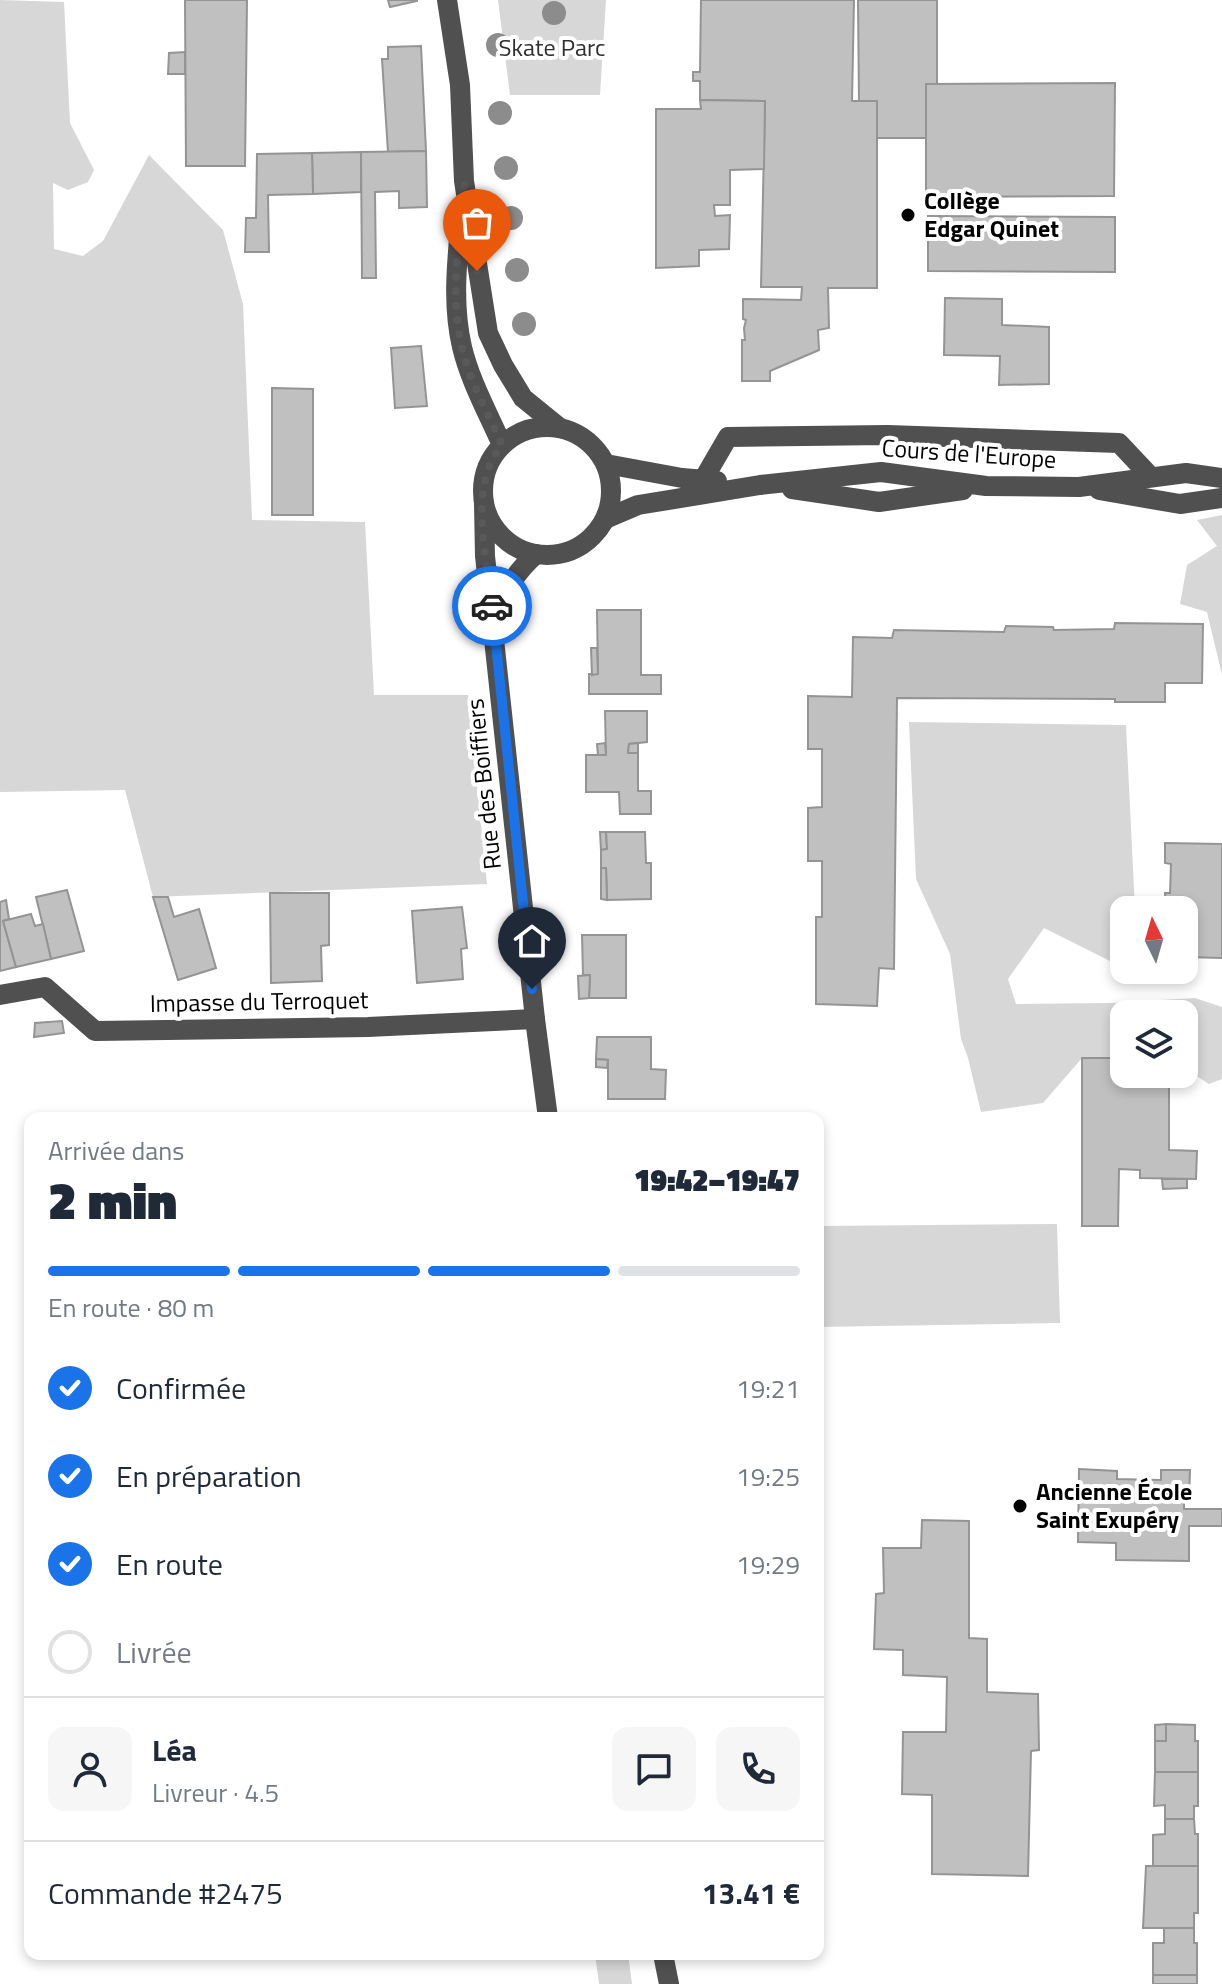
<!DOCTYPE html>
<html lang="fr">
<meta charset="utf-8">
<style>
:root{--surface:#fff;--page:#f6f6f7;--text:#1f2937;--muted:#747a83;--line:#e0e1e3;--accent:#1a73e8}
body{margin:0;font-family:"Titillium Web",sans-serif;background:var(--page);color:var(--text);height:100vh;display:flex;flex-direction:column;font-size:30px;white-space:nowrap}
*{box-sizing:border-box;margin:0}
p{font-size:26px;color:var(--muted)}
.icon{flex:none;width:44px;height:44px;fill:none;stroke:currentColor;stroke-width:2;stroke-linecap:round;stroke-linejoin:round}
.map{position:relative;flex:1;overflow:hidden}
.side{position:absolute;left:24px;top:1112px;width:800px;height:848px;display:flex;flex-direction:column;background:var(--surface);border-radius:16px;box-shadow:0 4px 12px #0003}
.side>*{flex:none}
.needle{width:52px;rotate:355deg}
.controls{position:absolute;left:1110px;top:896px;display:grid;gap:16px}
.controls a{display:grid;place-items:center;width:88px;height:88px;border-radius:16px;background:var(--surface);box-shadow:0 4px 12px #0003;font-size:40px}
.pin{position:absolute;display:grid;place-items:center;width:68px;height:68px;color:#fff;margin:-82px -34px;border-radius:50% 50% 50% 0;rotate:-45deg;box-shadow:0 0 8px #0007}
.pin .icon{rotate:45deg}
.courier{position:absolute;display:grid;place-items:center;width:80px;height:80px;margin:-40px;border:6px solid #1a73e8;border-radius:50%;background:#fff;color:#222;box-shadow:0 2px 10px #0007}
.headline em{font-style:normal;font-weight:800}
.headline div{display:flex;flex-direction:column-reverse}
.headline{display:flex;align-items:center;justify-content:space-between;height:136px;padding:0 24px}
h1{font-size:52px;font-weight:800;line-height:60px}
.bar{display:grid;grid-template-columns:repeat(4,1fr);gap:12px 8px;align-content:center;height:96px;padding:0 24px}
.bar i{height:10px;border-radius:6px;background:var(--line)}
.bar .selected{background:var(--accent)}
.bar p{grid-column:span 4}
.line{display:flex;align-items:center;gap:20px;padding:0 24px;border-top:2px solid var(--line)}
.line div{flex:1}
.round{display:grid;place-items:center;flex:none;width:84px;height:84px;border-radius:16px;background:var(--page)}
ol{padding:0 24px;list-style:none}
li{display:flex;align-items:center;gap:24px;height:88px}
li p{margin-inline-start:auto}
li .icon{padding:8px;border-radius:50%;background:var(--accent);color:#fff;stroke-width:4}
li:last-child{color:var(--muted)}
li i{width:44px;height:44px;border:4px solid var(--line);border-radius:50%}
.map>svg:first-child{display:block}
</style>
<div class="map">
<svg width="1222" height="1984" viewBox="0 0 1222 1984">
<rect width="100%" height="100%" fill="#fff"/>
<g fill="#d7d7d7">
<polygon points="0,0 64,2 70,123 94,170 88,182 68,190 53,183 54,249 83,256 103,241 149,155 223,230 243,304 252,520 365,522 374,695 468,695 487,884 153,897 125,790 0,792"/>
<polygon points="498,0 606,0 600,95 510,95"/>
<polygon points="1222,515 1222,675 1207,612 1180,604 1187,565 1217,546 1197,520"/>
<polygon points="909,722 1126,725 1135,910 1124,910 1124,946 1116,964 1044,928 1008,979 1016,1004 1111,1003 1195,998 1222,1007 1222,1079 1209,1084 1184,1068 1184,1014 1124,1014 1124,1058 1082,1058 1043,1103 981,1112 968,1058 961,1039 950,954 916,879"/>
<polygon points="1057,1224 1060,1323 818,1327 818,1226"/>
<polygon points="595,1954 628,1954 632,1984 599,1984"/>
</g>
<g fill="#c0c0c0" stroke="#949494" stroke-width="2">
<polygon points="185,0 247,0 245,166 186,166"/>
<polygon points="388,0 417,0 417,1 390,7"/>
<polygon points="701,0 854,0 852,101 877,101 877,288 828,288 829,328 818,330 819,350 770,371 770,381 742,381 742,340 745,340 744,328 746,320 743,319 743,299 801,300 802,287 761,287 765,101 700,100 700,81 693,81 693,72 700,72"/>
<polygon points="858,0 937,0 937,84 926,84 926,138 877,138 877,101 859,101"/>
<polygon points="421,46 426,151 388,152 382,59 388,59 388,47"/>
<polygon points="185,52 185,74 168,74 169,53"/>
<polygon points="1115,83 1114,196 926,197 926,84"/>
<polygon points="700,100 765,101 764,169 730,170 730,205 714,205 715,216 730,215 729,249 699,250 699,266 656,268 656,109 701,109"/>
<polygon points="426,151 427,207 399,208 399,191 375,192 376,278 362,278 361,152"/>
<polygon points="361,152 361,192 313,194 312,153"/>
<polygon points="312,153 313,194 268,195 269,252 245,252 246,218 256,218 257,154"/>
<polygon points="928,216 1115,217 1115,272 928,271"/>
<polygon points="945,298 1002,299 1002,325 1049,327 1049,384 999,385 1000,356 944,355"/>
<polygon points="421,346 427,406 395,408 391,348"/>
<polygon points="272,388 313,389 313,515 272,515"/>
<polygon points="597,610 641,610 641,675 661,675 661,694 589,694 589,674 598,674"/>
<polygon points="1115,623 1203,624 1202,683 1165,683 1165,702 1115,702 1115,699 897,698 894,969 879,968 877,1006 816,1004 816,917 822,917 822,861 808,861 808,808 822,807 822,749 808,749 808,696 852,697 853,637 892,638 894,630 1004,632 1006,626 1053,627 1054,630 1114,629"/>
<polygon points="591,648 597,648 598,674 592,675"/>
<polygon points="605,711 647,711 647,742 629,744 628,753 638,753 638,791 651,791 651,814 620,814 619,792 586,792 586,755 606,755"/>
<polygon points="605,743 606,755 598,755 597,744"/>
<polygon points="638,743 638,753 628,753 629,744"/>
<polygon points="600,832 606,832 607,849 601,850"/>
<polygon points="606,832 645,832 646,863 651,863 651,899 607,900 606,868 601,868 601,850 607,849"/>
<polygon points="1165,843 1222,844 1222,958 1186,957 1184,910 1166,910 1165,893 1170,893 1171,864 1165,863"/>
<polygon points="601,868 606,868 607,900 601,899"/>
<polygon points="67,890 84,951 51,959 36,897"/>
<polygon points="270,893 329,893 329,945 321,946 322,981 271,983"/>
<polygon points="153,897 168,897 174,917 199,909 216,968 178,980"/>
<polygon points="6,900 9,919 3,921 16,967 0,971 0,902"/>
<polygon points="462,907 467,948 461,949 463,979 417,983 412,911"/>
<polygon points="31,914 35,926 43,924 51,959 16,967 3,921"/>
<polygon points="582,935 626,935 626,998 589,998 590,975 583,975"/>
<polygon points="590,975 589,998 579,999 578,976"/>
<polygon points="62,1021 64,1033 34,1037 35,1023"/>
<polygon points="597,1037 651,1037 651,1069 666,1070 665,1099 608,1099 608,1060 596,1059"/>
<polygon points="1082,1058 1124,1058 1124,1074 1169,1074 1169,1150 1197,1151 1196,1179 1140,1178 1140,1170 1119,1169 1118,1226 1082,1226"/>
<polygon points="596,1059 608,1060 607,1068 596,1067"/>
<polygon points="1162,1179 1187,1179 1187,1188 1163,1189"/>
<polygon points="1079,1469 1117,1471 1117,1479 1161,1480 1161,1470 1190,1470 1189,1499 1184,1499 1184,1509 1222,1509 1222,1526 1189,1526 1189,1561 1116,1560 1116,1543 1078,1542"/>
<polygon points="922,1520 969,1521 969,1638 987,1639 987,1692 1038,1694 1039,1750 1031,1751 1028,1876 932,1874 932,1795 902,1794 903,1732 946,1732 947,1677 903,1675 903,1650 874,1649 876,1594 884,1593 883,1548 921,1548"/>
<polygon points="1166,1724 1166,1741 1155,1741 1155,1725"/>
<polygon points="1166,1724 1195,1725 1195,1741 1198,1741 1198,1772 1155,1772 1155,1741 1166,1741"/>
<polygon points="1155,1772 1198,1772 1198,1806 1194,1806 1194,1819 1165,1819 1165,1805 1154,1806"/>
<polygon points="1165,1819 1194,1819 1195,1834 1198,1834 1198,1866 1153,1866 1153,1835 1165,1834"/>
<polygon points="1146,1866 1198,1866 1198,1913 1194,1913 1194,1928 1143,1928"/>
<polygon points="1164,1928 1194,1928 1194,1943 1197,1943 1197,1975 1153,1975 1153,1943 1164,1943"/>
<rect x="1153" y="1975" width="44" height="9"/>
</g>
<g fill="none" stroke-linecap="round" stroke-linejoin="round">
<g stroke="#505050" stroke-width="20">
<polyline points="447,0 460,85 464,181 488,333 503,365 523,398 560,428"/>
<path d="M 461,217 C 457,261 452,304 462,347 C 470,381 488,413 502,445"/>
<circle cx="547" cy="491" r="64"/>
<polyline points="606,464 682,478 717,481"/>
<polyline points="703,480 728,437 888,435 1119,443 1151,477"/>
<polyline points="792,489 879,502 963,490"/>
<polyline points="1099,490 1180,504 1222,498"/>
<polyline points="484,504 485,556 535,1019 548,1118"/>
<polyline points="605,519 638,505 760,485 881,472 986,486 1079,487 1186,473 1222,478"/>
<path d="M 497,619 C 501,592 516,572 536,554"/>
<polyline points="0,995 45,987 95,1031 368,1027 535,1019"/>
<polyline points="663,1954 669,1984"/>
</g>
</g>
<g fill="#8c8c8c">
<circle cx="554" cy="13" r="12"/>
<circle cx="498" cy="45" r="12"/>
<circle cx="500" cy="113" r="12"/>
<circle cx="506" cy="168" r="12"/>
<circle cx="511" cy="218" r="12"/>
<circle cx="517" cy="270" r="12"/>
<circle cx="524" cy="324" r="12"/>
</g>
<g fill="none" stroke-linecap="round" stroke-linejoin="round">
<path stroke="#595959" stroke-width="8" stroke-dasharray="0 14.4" d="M 477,271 L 464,181 C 460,236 449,294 462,348 C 470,382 488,413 502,445 C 467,486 487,556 492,606"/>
<polyline stroke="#1a73e8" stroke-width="10" points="492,606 532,989"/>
</g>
<g fill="#000" stroke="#fff" stroke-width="3">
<circle cx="908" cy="215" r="8"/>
<circle cx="1020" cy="1506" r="8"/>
</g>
<g text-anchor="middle" stroke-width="8" stroke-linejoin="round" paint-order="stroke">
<g font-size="24" fill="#2e2e2e" stroke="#fff">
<text x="552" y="56">Skate Parc</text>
</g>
<g font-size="24" font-weight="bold" fill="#000" stroke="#fff" text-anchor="start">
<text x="924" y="209">Collège<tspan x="924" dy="28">Edgar Quinet</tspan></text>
<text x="1036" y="1500">Ancienne École<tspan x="1036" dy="28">Saint Exupéry</tspan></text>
</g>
<g font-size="24" fill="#000" stroke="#fff">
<text transform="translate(969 454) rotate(4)" y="8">Cours de l'Europe</text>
<text transform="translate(484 784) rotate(-96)" y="8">Rue des Boiffiers</text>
<text transform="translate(259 1002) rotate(-1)" y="8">Impasse du Terroquet</text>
</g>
</g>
</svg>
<div class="controls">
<a><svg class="needle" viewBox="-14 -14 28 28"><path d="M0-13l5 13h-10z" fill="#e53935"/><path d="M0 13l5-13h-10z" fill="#747a83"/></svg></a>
<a><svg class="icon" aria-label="layers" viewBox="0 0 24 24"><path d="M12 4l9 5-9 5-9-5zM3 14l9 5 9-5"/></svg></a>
</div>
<div class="pin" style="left:477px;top:271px;background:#ea580c"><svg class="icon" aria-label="bag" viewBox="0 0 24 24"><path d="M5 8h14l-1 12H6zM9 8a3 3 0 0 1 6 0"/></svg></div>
<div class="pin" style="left:532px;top:989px;background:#1f2937"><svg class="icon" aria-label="home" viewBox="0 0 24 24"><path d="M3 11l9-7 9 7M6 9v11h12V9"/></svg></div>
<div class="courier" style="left:492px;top:606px"><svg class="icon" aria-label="car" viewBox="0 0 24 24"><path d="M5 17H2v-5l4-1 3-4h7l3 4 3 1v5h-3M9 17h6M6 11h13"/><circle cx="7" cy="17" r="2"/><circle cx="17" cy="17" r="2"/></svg></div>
<section class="side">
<div class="headline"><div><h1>2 min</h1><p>Arrivée dans</p></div><em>19:42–19:47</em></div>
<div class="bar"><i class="selected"></i><i class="selected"></i><i class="selected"></i><i></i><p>En route · 80 m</p></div>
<ol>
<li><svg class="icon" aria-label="check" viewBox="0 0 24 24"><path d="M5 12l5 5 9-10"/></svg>Confirmée<p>19:21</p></li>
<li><svg class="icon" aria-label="check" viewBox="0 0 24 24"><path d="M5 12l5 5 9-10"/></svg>En préparation<p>19:25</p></li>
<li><svg class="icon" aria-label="check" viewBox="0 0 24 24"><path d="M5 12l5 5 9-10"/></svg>En route<p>19:29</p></li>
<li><i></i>Livrée</li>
</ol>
<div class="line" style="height:144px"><a class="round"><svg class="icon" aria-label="person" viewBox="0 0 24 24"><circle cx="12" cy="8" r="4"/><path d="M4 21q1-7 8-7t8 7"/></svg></a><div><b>Léa</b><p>Livreur · 4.5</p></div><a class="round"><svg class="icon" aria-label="chat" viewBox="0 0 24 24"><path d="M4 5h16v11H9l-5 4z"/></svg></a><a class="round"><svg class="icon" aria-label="phone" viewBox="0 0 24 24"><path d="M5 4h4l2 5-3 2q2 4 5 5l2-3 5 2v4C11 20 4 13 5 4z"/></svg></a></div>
<div class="line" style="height:104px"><div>Commande #2475</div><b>13.41 €</b></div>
</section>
</div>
